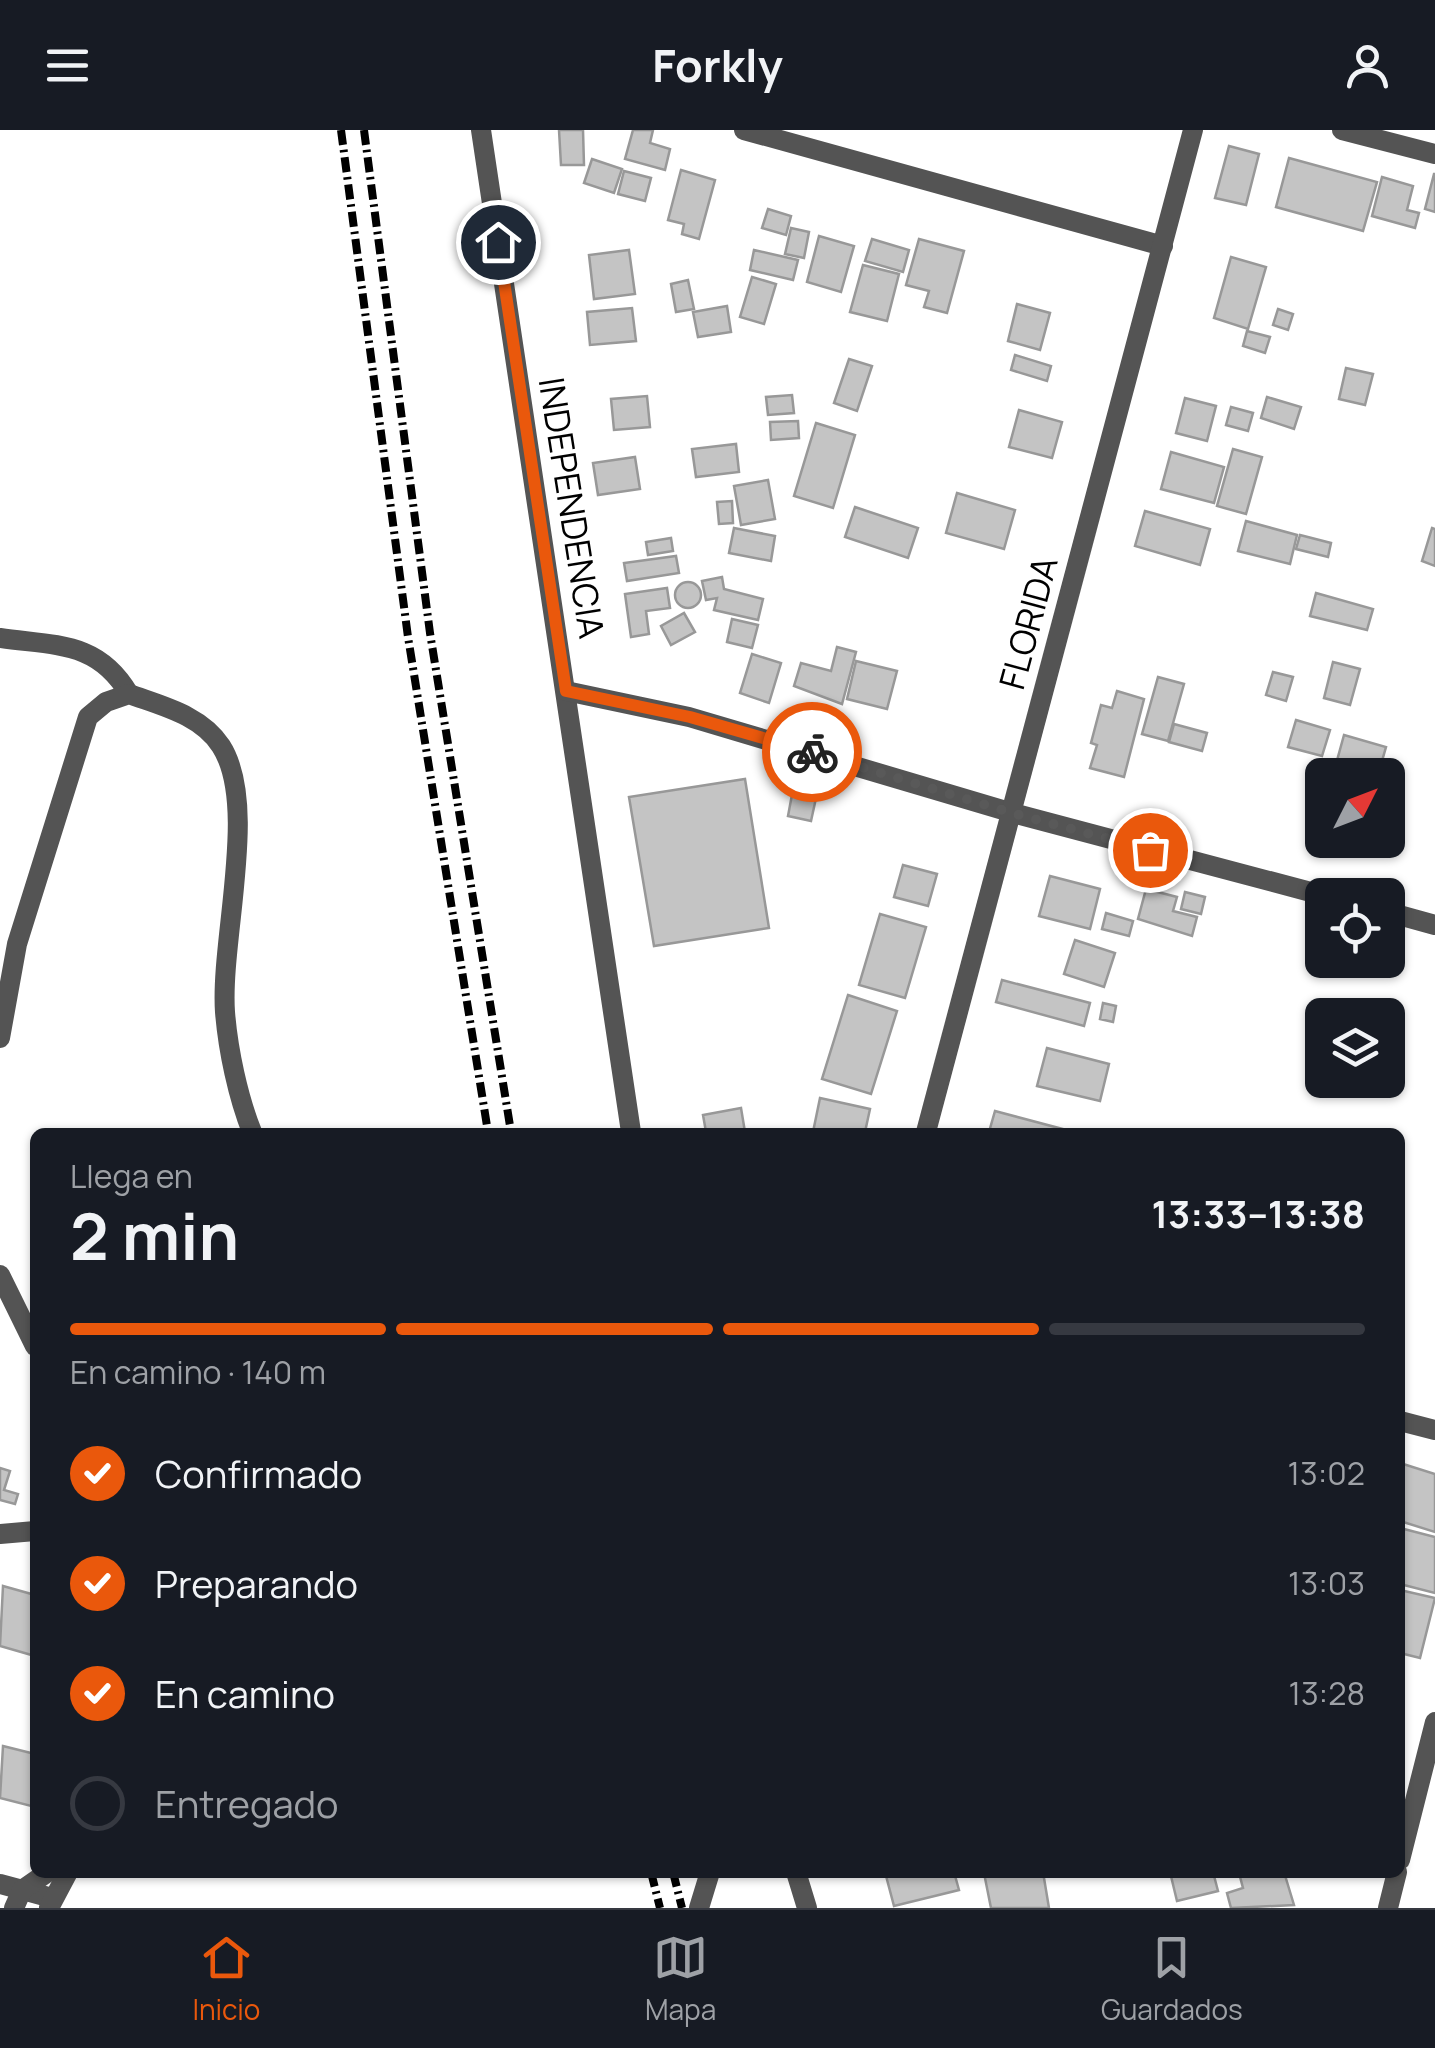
<!DOCTYPE html>
<html lang="es">
<meta charset="utf-8">
<style>
:root{--surface:#171b24;--page:#20242c;--text:#f1f3f6;--muted:#9ea1a6;--line:#363941;--accent:#ea580c}
body{margin:0;font-family:Manrope,sans-serif;background:var(--page);color:var(--text);height:100vh;display:flex;flex-direction:column;font-size:38px;white-space:nowrap}
*{box-sizing:border-box;margin:0}
p{font-size:32px;color:var(--muted)}
.icon{flex:none;width:55px;height:55px;fill:none;stroke:currentColor;stroke-width:2;stroke-linecap:round;stroke-linejoin:round}
.map{position:relative;flex:1;overflow:hidden}
.side{position:absolute;left:30px;top:998px;width:1375px;height:750px;display:flex;flex-direction:column;background:var(--surface);border-radius:15px;box-shadow:0 2px 8px #0004}
.side>*{flex:none}
.needle{width:65px;rotate:48deg}
.fabs{position:absolute;left:1305px;top:628px;display:grid;gap:20px}
.fabs a{display:grid;place-items:center;width:100px;height:100px;border-radius:15px;background:var(--surface);box-shadow:0 2px 8px #0004;font-size:50px}
.pin{position:absolute;display:grid;place-items:center;width:85px;height:85px;color:#fff;margin:-42px;border:5px solid #fff;border-radius:50%;box-shadow:0 2px 10px #0007}
.courier{position:absolute;display:grid;place-items:center;width:100px;height:100px;margin:-50px;border:8px solid #ea580c;border-radius:50%;background:#fff;color:#222;box-shadow:0 2px 12px #0007}
.summary em{font-style:normal;font-weight:700}
.summary div{display:flex;flex-direction:column-reverse}
.summary{display:flex;align-items:center;justify-content:space-between;height:170px;padding:0 40px}
h1{font-size:65px;font-weight:700;line-height:75px}
.bar{display:grid;grid-template-columns:repeat(4,1fr);gap:15px 10px;align-content:center;height:120px;padding:0 40px}
.bar i{height:12px;border-radius:8px;background:var(--line)}
.bar .current{background:var(--accent)}
.bar p{grid-column:span 4}
ol{padding:0 40px;list-style:none}
li{display:flex;align-items:center;gap:30px;height:110px}
li p{margin-inline-start:auto}
li .icon{padding:10px;border-radius:50%;background:var(--accent);color:#fff;stroke-width:4}
li:last-child{color:var(--muted)}
li i{width:55px;height:55px;border:5px solid var(--line);border-radius:50%}
header{display:flex;justify-content:space-between;align-items:center;height:130px;padding:0 40px;background:var(--surface);font-size:45px;font-weight:700}
.tabs{display:flex;justify-content:space-around;align-items:center;height:140px;border-top:2px solid var(--line);background:var(--surface);font-size:28px;color:var(--muted)}
.tabs a{display:grid;justify-items:center;gap:5px}
.tabs .current{color:var(--accent)}
.map>svg:first-child{display:block}
</style>
<header><svg class="icon" aria-label="menu" viewBox="0 0 24 24"><path d="M4 6h16M4 12h16M4 18h16"/></svg>Forkly<svg class="icon" aria-label="person" viewBox="0 0 24 24"><circle cx="12" cy="8" r="4"/><path d="M4 21q1-7 8-7t8 7"/></svg></header>
<div class="map">
<svg width="1435" height="1778" viewBox="0 0 1435 1778">
<rect width="100%" height="100%" fill="#fff"/>
<g fill="#c4c4c4" stroke="#989898" stroke-width="2.5">
<polygon points="559,0 583,0 584,35 561,35"/>
<polygon points="633,0 653,0 650,13 670,19 665,40 625,29"/>
<polygon points="1229,16 1259,24 1246,75 1215,68"/>
<polygon points="1289,28 1377,52 1363,101 1276,77"/>
<polygon points="592,29 622,39 614,63 584,53"/>
<polygon points="681,40 715,50 699,109 682,104 684,94 668,90"/>
<polygon points="624,41 651,48 645,71 618,64"/>
<polygon points="1434,44 1435,44 1435,82 1425,79"/>
<polygon points="1382,47 1413,56 1407,80 1419,83 1415,98 1372,86"/>
<polygon points="768,79 791,86 786,105 762,98"/>
<polygon points="791,98 809,102 804,128 785,124"/>
<polygon points="819,106 854,116 841,162 807,152"/>
<polygon points="872,109 909,120 903,142 865,131"/>
<polygon points="919,109 964,121 947,183 924,177 929,161 906,155"/>
<polygon points="629,120 635,164 594,169 589,125"/>
<polygon points="754,120 798,130 793,150 750,140"/>
<polygon points="1231,127 1266,137 1248,199 1214,188"/>
<polygon points="863,135 899,144 887,191 850,182"/>
<polygon points="752,147 776,154 764,194 740,187"/>
<polygon points="688,150 694,179 676,182 671,154"/>
<polygon points="1017,174 1050,183 1040,220 1008,211"/>
<polygon points="727,176 731,202 698,207 693,182"/>
<polygon points="632,178 636,211 590,215 587,182"/>
<polygon points="1278,179 1293,184 1288,200 1273,195"/>
<polygon points="1247,201 1270,207 1265,223 1243,216"/>
<polygon points="1015,225 1051,236 1047,251 1011,240"/>
<polygon points="849,229 872,236 857,281 834,273"/>
<polygon points="1346,238 1373,244 1365,275 1339,269"/>
<polygon points="792,265 794,283 768,285 766,267"/>
<polygon points="647,266 650,297 614,300 611,269"/>
<polygon points="1267,267 1301,277 1294,299 1261,288"/>
<polygon points="1185,268 1216,276 1207,311 1176,303"/>
<polygon points="1231,277 1253,283 1248,301 1226,295"/>
<polygon points="1019,280 1062,292 1052,328 1009,317"/>
<polygon points="798,291 799,308 771,310 770,292"/>
<polygon points="816,293 855,305 833,378 794,366"/>
<polygon points="736,314 739,342 696,347 692,319"/>
<polygon points="1233,319 1262,327 1246,384 1217,376"/>
<polygon points="1171,322 1224,337 1214,373 1161,359"/>
<polygon points="635,327 640,359 598,365 593,333"/>
<polygon points="768,350 775,389 741,395 734,356"/>
<polygon points="957,363 1015,380 1004,419 946,403"/>
<polygon points="732,371 733,393 719,394 717,372"/>
<polygon points="855,377 918,398 908,428 845,407"/>
<polygon points="1145,381 1210,399 1200,435 1135,416"/>
<polygon points="1246,391 1297,405 1290,434 1238,421"/>
<polygon points="734,398 775,406 771,431 729,423"/>
<polygon points="1432,398 1435,399 1435,436 1422,431"/>
<polygon points="1300,405 1331,413 1328,427 1296,419"/>
<polygon points="671,408 673,421 648,425 646,412"/>
<polygon points="676,426 679,443 627,451 624,433"/>
<polygon points="722,447 724,459 763,469 758,490 714,480 717,468 706,470 702,451"/>
<circle cx="688" cy="465" r="13"/>
<polygon points="667,458 670,478 646,481 649,504 631,507 625,464"/>
<polygon points="1316,463 1373,479 1367,500 1310,486"/>
<polygon points="684,483 695,502 671,515 661,496"/>
<polygon points="732,489 758,495 752,518 727,512"/>
<polygon points="837,517 856,522 842,574 794,556 801,533 831,541"/>
<polygon points="752,524 781,533 769,573 740,563"/>
<polygon points="856,531 897,541 887,579 847,569"/>
<polygon points="1333,532 1360,539 1350,575 1324,568"/>
<polygon points="1273,542 1293,547 1286,571 1266,565"/>
<polygon points="1158,547 1184,554 1168,611 1142,604"/>
<polygon points="1117,561 1144,569 1124,647 1090,638 1097,615 1091,613 1101,575 1112,578"/>
<polygon points="1296,590 1330,600 1322,626 1288,617"/>
<polygon points="1174,594 1207,603 1202,621 1169,612"/>
<polygon points="1344,605 1386,617 1378,645 1333,645"/>
<polygon points="745,649 769,798 654,816 629,667"/>
<polygon points="794,654 818,659 811,691 788,686"/>
<polygon points="903,735 937,744 928,776 894,767"/>
<polygon points="1050,746 1100,759 1090,799 1039,786"/>
<polygon points="1146,759 1177,767 1173,781 1197,787 1192,806 1138,789"/>
<polygon points="1185,762 1205,767 1201,784 1181,779"/>
<polygon points="1106,783 1133,791 1129,806 1102,799"/>
<polygon points="880,784 926,797 905,868 859,855"/>
<polygon points="1075,810 1115,823 1104,857 1064,844"/>
<polygon points="1002,850 1090,873 1084,896 996,872"/>
<polygon points="848,865 897,881 871,964 822,949"/>
<polygon points="1103,873 1116,876 1113,892 1100,889"/>
<polygon points="1047,918 1109,934 1100,971 1037,956"/>
<polygon points="820,968 870,979 865,1002 813,1002"/>
<polygon points="741,978 745,1002 706,1002 703,985"/>
<polygon points="995,981 1074,1002 989,1002"/>
<polygon points="1400,1333 1435,1344 1435,1402 1400,1391"/>
<polygon points="0,1338 10,1341 4,1360 18,1364 15,1374 0,1370"/>
<polygon points="1404,1399 1435,1407 1435,1463 1400,1454"/>
<polygon points="3,1456 35,1465 35,1526 0,1516"/>
<polygon points="1400,1460 1435,1468 1420,1528 1400,1523"/>
<polygon points="3,1616 35,1624 35,1677 0,1668"/>
<polygon points="885,1742 954,1742 959,1760 894,1776"/>
<polygon points="1043,1742 1049,1778 991,1778 984,1743"/>
<polygon points="1170,1742 1213,1742 1218,1761 1177,1771"/>
<polygon points="1284,1742 1294,1775 1231,1778 1227,1763 1243,1758 1239,1743"/>
</g>
<g fill="none" stroke-linecap="round" stroke-linejoin="round">
<g stroke="#545454" stroke-width="20">
<polyline points="481,0 631,1002"/>
<polyline points="744,0 1163,116"/>
<polyline points="1342,0 1435,24"/>
<path d="M 0,508 C 56,516 98,511 129,564"/>
<polyline points="566,561 689,587 1013,683 1322,765"/>
<polyline points="1388,782 1435,795"/>
<path d="M 0,908 L 17,814 L 88,587 L 106,572 L 129,564 C 162,576 201,585 221,616 C 259,675 220,809 225,882 C 228,920 238,967 252,1002"/>
<polyline points="926,1002 1193,0"/>
<polyline points="0,1145 35,1216"/>
<polyline points="1400,1291 1435,1300"/>
<polyline points="0,1404 35,1401"/>
<polyline points="1400,1730 1435,1592"/>
<polyline points="796,1742 807,1778"/>
<polyline points="0,1754 52,1768"/>
<polyline points="14,1778 22,1760 48,1742"/>
<polyline points="49,1778 68,1742"/>
<polyline points="699,1778 710,1742"/>
<polyline points="1388,1778 1397,1742"/>
</g>
<g stroke="#000" stroke-width="8" stroke-dasharray="15 5 2.5 5" stroke-linecap="butt">
<polyline points="341,0 408,507 488,1002"/>
<polyline points="364,0 430,503 511,1002"/>
<polyline points="651,1742 660,1778"/>
<polyline points="673,1742 682,1778"/>
</g>
</g>
<g fill="none" stroke-linecap="round" stroke-linejoin="round">
<polyline stroke="#595959" stroke-width="10" stroke-dasharray="0 18" points="812,622 1012,683 1150,720"/>
<polyline stroke="#ea580c" stroke-width="12" points="498,112 566,561 690,587 812,622"/>
</g>
<g text-anchor="middle" stroke-width="10" stroke-linejoin="round" paint-order="stroke">
<g font-size="35" fill="#000" stroke="#fff">
<text transform="translate(571 378) rotate(81)" y="12">INDEPENDENCIA</text>
<text transform="translate(1029 493) rotate(-75)" y="12">FLORIDA</text>
</g>
</g>
</svg>
<div class="fabs">
<a><svg class="needle" viewBox="-14 -14 28 28"><path d="M0-13l5 13h-10z" fill="#e53935"/><path d="M0 13l5-13h-10z" fill="#9ea1a6"/></svg></a>
<a><svg class="icon" aria-label="locate" viewBox="0 0 24 24"><circle cx="12" cy="12" r="6"/><path d="M12 2v4M12 18v4M2 12h4M18 12h4"/></svg></a>
<a><svg class="icon" aria-label="layers" viewBox="0 0 24 24"><path d="M12 4l9 5-9 5-9-5zM3 14l9 5 9-5"/></svg></a>
</div>
<div class="pin" style="left:1150px;top:720px;background:#ea580c"><svg class="icon" aria-label="bag" viewBox="0 0 24 24"><path d="M5 8h14l-1 12H6zM9 8a3 3 0 0 1 6 0"/></svg></div>
<div class="pin" style="left:498px;top:112px;background:#1f2937"><svg class="icon" aria-label="home" viewBox="0 0 24 24"><path d="M3 11l9-7 9 7M6 9v11h12V9"/></svg></div>
<div class="courier" style="left:812px;top:622px"><svg class="icon" aria-label="bike" viewBox="0 0 24 24"><circle cx="6" cy="16" r="4"/><circle cx="18" cy="16" r="4"/><path d="M6 16l4-8h5l3 8M10 8l3 8H6M13 5h3"/></svg></div>
<section class="side">
<div class="summary"><div><h1>2 min</h1><p>Llega en</p></div><em>13:33–13:38</em></div>
<div class="bar"><i class="current"></i><i class="current"></i><i class="current"></i><i></i><p>En camino · 140 m</p></div>
<ol>
<li><svg class="icon" aria-label="check" viewBox="0 0 24 24"><path d="M5 12l5 5 9-10"/></svg>Confirmado<p>13:02</p></li>
<li><svg class="icon" aria-label="check" viewBox="0 0 24 24"><path d="M5 12l5 5 9-10"/></svg>Preparando<p>13:03</p></li>
<li><svg class="icon" aria-label="check" viewBox="0 0 24 24"><path d="M5 12l5 5 9-10"/></svg>En camino<p>13:28</p></li>
<li><i></i>Entregado</li>
</ol>
</section>
</div>
<nav class="tabs">
<a class="current"><svg class="icon" aria-label="home" viewBox="0 0 24 24"><path d="M3 11l9-7 9 7M6 9v11h12V9"/></svg>Inicio</a>
<a><svg class="icon" aria-label="map" viewBox="0 0 24 24"><path d="M3 6l6-2 6 2 6-2v14l-6 2-6-2-6 2zM9 4v14M15 6v14"/></svg>Mapa</a>
<a><svg class="icon" aria-label="saved" viewBox="0 0 24 24"><path d="M7 4h10v16l-5-4-5 4z"/></svg>Guardados</a>
</nav>
